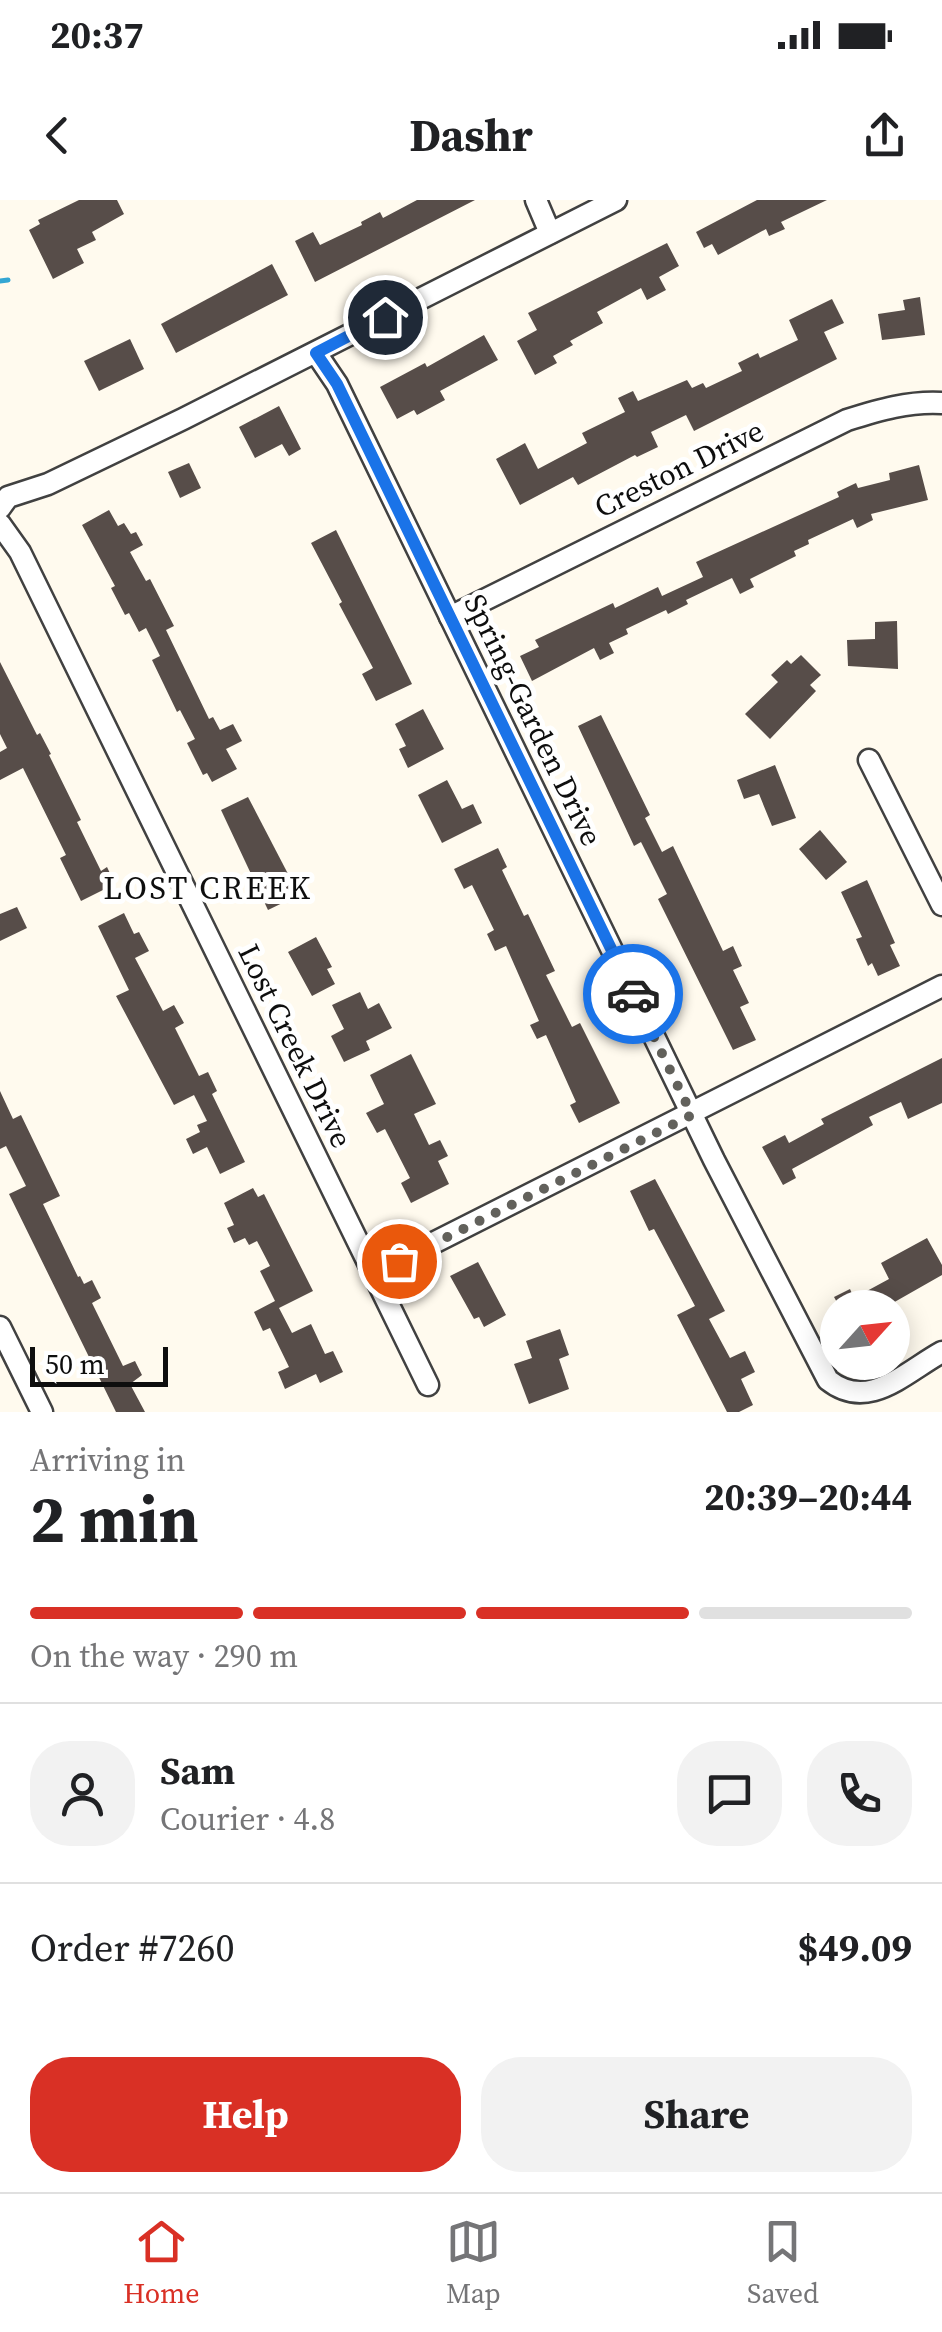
<!DOCTYPE html>
<meta charset="utf-8">
<style>
:root{--surface:#fff;--page:#f2f2f2;--text:#202124;--muted:#757577;--line:#e0e0e0;--accent:#d93025}
body{margin:0;font-family:"Source Serif 4",serif;background:var(--page);color:var(--text);height:100vh;display:flex;flex-direction:column;font-size:38px;white-space:nowrap}
*{box-sizing:border-box;margin:0}
p{font-size:32px;color:var(--muted)}
.icon{flex:none;width:55px;height:55px;fill:none;stroke:currentColor;stroke-width:2;stroke-linecap:round;stroke-linejoin:round}
.map{position:relative;height:1212px;overflow:hidden}
.sheet{display:flex;flex-direction:column;background:var(--surface);flex:1}
.sheet>*{flex:none}
.needle{width:65px;rotate:63deg}
.controls{position:absolute;left:820px;top:1090px;display:grid;gap:20px}
.controls a{display:grid;place-items:center;width:90px;height:90px;border-radius:50%;background:var(--surface);box-shadow:0 5px 25px #0003;font-size:50px}
.scale{position:absolute;left:30px;bottom:25px;width:138px;box-sizing:border-box;padding-left:10px;border:5px solid #0e0e0e;border-top:0;font-size:28px;line-height:35px;white-space:nowrap;color:#0e0e0e;-webkit-text-stroke:8px #fff;paint-order:stroke}
.pin{position:absolute;display:grid;place-items:center;width:85px;height:85px;color:#fff;margin:-42px;border:5px solid #fff;border-radius:50%;box-shadow:0 2px 10px #0007}
.courier{position:absolute;display:grid;place-items:center;width:100px;height:100px;margin:-50px;border:8px solid #1a73e8;border-radius:50%;background:#fff;color:#222;box-shadow:0 2px 12px #0007}
.overview em{font-style:normal;font-weight:700}
.overview div{display:flex;flex-direction:column-reverse}
.overview{display:flex;align-items:center;justify-content:space-between;height:170px;padding:0 30px}
h1{font-size:65px;font-weight:700;line-height:75px}
.bar{display:grid;grid-template-columns:repeat(4,1fr);gap:15px 10px;align-content:center;height:120px;padding:0 30px}
.bar i{height:12px;border-radius:8px;background:var(--line)}
.bar .selected{background:var(--accent)}
.bar p{grid-column:span 4}
.line{display:flex;align-items:center;gap:25px;padding:0 30px;border-top:2px solid var(--line)}
.line div{flex:1}
.round{display:grid;place-items:center;flex:none;width:105px;height:105px;border-radius:40px;background:var(--page)}
.primary-button{display:flex;gap:20px;margin-top:auto;padding:20px 30px}
.primary-button a{flex:1;height:115px;border-radius:40px;background:var(--accent);color:#fff;font-size:40px;font-weight:700;line-height:115px;text-align:center}
.primary-button a+a{background:var(--page);color:var(--text)}
.status{display:flex;justify-content:space-between;align-items:center;height:70px;padding:0 50px;background:var(--surface);direction:ltr}
.status svg{height:28px;fill:currentColor}
header{display:flex;justify-content:space-between;align-items:center;height:130px;padding:0 30px;background:var(--surface);font-size:45px;font-weight:700}
.tab-bar{display:flex;justify-content:space-around;align-items:center;height:140px;border-top:2px solid var(--line);background:var(--surface);font-size:28px;color:var(--muted)}
.tab-bar a{display:grid;justify-items:center;gap:5px}
.tab-bar .selected{color:var(--accent)}
.map>svg:first-child{display:block}
</style>
<div class="status"><b>20:37</b><svg viewBox="0 0 49 12"><path d="M0 12V9h3v3zM5 12V6h3v6zM10 12V3h3v9zM15 12V0h3v12zM26 1h20v11H26zM47 4h2v5h-2z"/></svg></div>
<header><svg class="icon" aria-label="back" viewBox="0 0 24 24"><path d="M15 5l-7 7 7 7"/></svg>Dashr<svg class="icon" aria-label="share" viewBox="0 0 24 24"><path d="M12 15V3M7 8l5-5 5 5M5 13v7h14v-7"/></svg></header>
<div class="map">
<svg width="942" height="1212" viewBox="0 0 942 1212">
<rect width="100%" height="100%" fill="#fffaee"/>
<g fill="none" stroke-linecap="round" stroke-linejoin="round">
<polyline stroke="#34a6d3" stroke-width="5" points="0,81 8,80"/>
</g>
<g fill="#574d49">
<polygon points="79,0 117,0 124,14 92,32 96,40 77,49 84,63 53,79 29,30 40,24 38,20"/>
<polygon points="417,0 475,0 315,82 295,41 313,32 320,45 362,25 361,22 380,12 383,18"/>
<polygon points="757,0 827,0 781,22 785,29 769,36 766,29 718,55 712,44 704,48 696,32"/>
<polygon points="667,43 679,66 659,77 666,90 647,100 641,88 597,112 603,123 570,141 573,145 553,156 557,163 535,175 517,141 537,130 528,113"/>
<polygon points="272,64 288,95 176,153 161,124"/>
<polygon points="920,97 925,135 882,140 878,114 905,110 903,100"/>
<polygon points="832,99 844,123 824,132 837,159 694,231 686,215 651,232 658,247 637,257 635,255 578,285 573,277 520,305 496,259 525,243 538,269 587,243 582,233 625,212 618,198 633,191 638,201 687,180 692,188 703,183 706,188 742,171 738,163 758,153 760,158 798,140 789,120"/>
<polygon points="484,135 498,160 440,191 445,200 417,215 414,210 397,219 380,187 425,163 427,167"/>
<polygon points="130,139 144,169 99,191 84,161"/>
<polygon points="279,206 301,249 289,256 282,244 255,258 239,227"/>
<polygon points="189,263 201,288 180,298 168,272"/>
<polygon points="919,265 928,300 871,314 873,320 857,328 853,319 808,340 809,344 794,351 796,356 750,379 754,387 740,394 732,378 686,400 688,404 668,414 666,410 626,429 628,434 609,443 614,453 600,460 594,448 532,481 520,456 539,447 535,440 613,403 615,408 658,387 662,396 703,377 696,362 839,297 837,292 856,283 858,288 890,280 889,273"/>
<polygon points="109,310 118,326 124,323 131,334 136,332 143,345 130,352 146,381 150,379 174,426 166,430 209,519 213,517 220,530 233,524 242,541 226,549 237,569 212,582 207,573 203,575 187,543 195,539 180,510 177,512 152,460 160,456 146,428 139,432 129,413 125,415 111,388 115,386 82,325"/>
<polygon points="336,330 412,484 376,501 362,474 373,468 339,404 342,402 311,343"/>
<polygon points="897,421 898,469 848,466 847,440 875,439 875,422"/>
<polygon points="801,455 821,475 810,485 816,491 770,539 745,514 778,482 771,475 787,460 791,464"/>
<polygon points="0,462 37,535 40,533 51,554 49,555 81,620 77,622 101,671 107,667 115,684 81,701 60,658 66,655 23,568 0,580 0,552 7,548 0,534"/>
<polygon points="423,509 444,549 408,568 399,549 406,546 395,524"/>
<polygon points="601,515 650,615 645,618 662,652 673,646 723,751 733,746 742,766 733,770 749,803 740,807 756,840 733,850 658,699 667,694 641,642 634,646 578,526"/>
<polygon points="775,565 796,618 772,626 759,594 744,599 737,580"/>
<polygon points="447,580 462,609 473,604 482,623 442,643 418,595"/>
<polygon points="248,597 299,695 268,710 221,610"/>
<polygon points="820,630 847,662 826,680 799,649"/>
<polygon points="498,648 507,667 502,670 524,716 528,714 555,771 546,775 572,827 580,823 620,903 579,923 570,905 576,902 546,835 537,839 530,825 539,821 506,746 495,751 487,734 494,730 472,685 464,689 454,669"/>
<polygon points="867,680 895,743 890,745 900,766 878,776 872,763 868,766 856,739 862,737 841,692"/>
<polygon points="17,707 27,728 0,741 0,714"/>
<polygon points="124,713 134,734 139,732 149,751 135,758 163,811 174,805 184,823 175,828 199,876 208,872 217,891 212,894 245,962 220,974 207,947 193,954 186,939 200,932 197,925 207,921 194,895 174,905 116,796 129,790 98,726"/>
<polygon points="316,737 332,767 327,769 335,784 312,796 288,752"/>
<polygon points="360,792 368,809 379,803 392,828 366,841 370,850 344,862 331,836 344,829 332,805"/>
<polygon points="411,854 436,904 414,914 429,945 440,940 448,956 438,961 449,984 411,1003 401,983 410,978 385,929 377,933 366,913 384,904 370,875"/>
<polygon points="942,858 942,903 908,919 901,902 869,917 873,925 792,969 796,978 783,985 762,947 785,935 789,943 824,924 821,919"/>
<polygon points="0,891 13,919 21,915 60,996 43,1004 78,1077 80,1076 84,1084 92,1080 101,1098 92,1103 123,1166 135,1161 142,1175 130,1184 145,1212 116,1212 9,994 26,986 6,946 0,949"/>
<polygon points="655,979 725,1111 709,1119 730,1158 745,1151 755,1172 741,1179 753,1205 739,1212 727,1212 677,1115 695,1106 654,1029 649,1031 630,991"/>
<polygon points="253,988 258,997 264,994 313,1091 279,1108 292,1133 311,1124 325,1154 333,1151 343,1172 320,1183 316,1174 285,1189 278,1172 289,1167 270,1128 263,1131 254,1112 275,1101 260,1071 270,1066 257,1041 249,1045 245,1038 234,1043 227,1028 234,1025 224,1003"/>
<polygon points="927,1038 942,1065 942,1075 884,1108 835,1108 839,1106 834,1097 850,1089 854,1098 889,1079 881,1063"/>
<polygon points="478,1062 506,1115 484,1127 479,1117 474,1119 450,1076"/>
<polygon points="560,1129 569,1155 559,1159 569,1189 529,1204 514,1164 532,1158 526,1141"/>
</g>
<g fill="none" stroke-linecap="round" stroke-linejoin="round">
<defs>
<g id="minor">
<polyline points="536,0 550,33"/>
<path d="M 316,153 L 337,184 L 714,960 L 828,1180 C 868,1212 904,1173 942,1152"/>
<polyline points="0,308 8,297 48,284 183,219 616,0"/>
<polyline points="0,324 20,352 428,1185"/>
<path d="M 450,417 L 847,220 C 879,210 909,201 942,203"/>
<polyline points="869,560 942,705"/>
<polyline points="374,1073 942,786"/>
<polyline points="0,1127 42,1212"/>
</g>
</defs>
<use href="#minor" stroke="#414141" stroke-width="25"/>
<use href="#minor" stroke="#fff" stroke-width="20"/>
</g>
<g fill="none" stroke-linecap="round" stroke-linejoin="round">
<polyline stroke="#62615c" stroke-width="10" stroke-dasharray="0 18" points="399,1061 692,915 633,794"/>
<polyline stroke="#1a73e8" stroke-width="12" points="385,117 316,153 337,184 633,794"/>
</g>
<g text-anchor="middle" stroke-width="10" stroke-linejoin="round" paint-order="stroke">
<g font-size="30" fill="#0e0e0e" stroke="#fff">
<text transform="translate(679 269) rotate(-26)" y="10">Creston Drive</text>
<text transform="translate(533 520) rotate(64)" y="10">Spring-Garden Drive</text>
<text transform="translate(295 846) rotate(64)" y="10">Lost Creek Drive</text>
</g>
<g font-size="32" letter-spacing="2.5" fill="#0e0e0e" stroke="#fff">
<text x="208" y="699">LOST CREEK</text>
</g>
</g>
</svg>
<div class="controls">
<a><svg class="needle" viewBox="-14 -14 28 28"><path d="M0-13l5 13h-10z" fill="#e53935"/><path d="M0 13l5-13h-10z" fill="#757577"/></svg></a>
</div>
<div class="scale">50 m</div>
<div class="pin" style="left:399px;top:1061px;background:#ea580c"><svg class="icon" aria-label="bag" viewBox="0 0 24 24"><path d="M5 8h14l-1 12H6zM9 8a3 3 0 0 1 6 0"/></svg></div>
<div class="pin" style="left:385px;top:117px;background:#1f2937"><svg class="icon" aria-label="home" viewBox="0 0 24 24"><path d="M3 11l9-7 9 7M6 9v11h12V9"/></svg></div>
<div class="courier" style="left:633px;top:794px"><svg class="icon" aria-label="car" viewBox="0 0 24 24"><path d="M5 17H2v-5l4-1 3-4h7l3 4 3 1v5h-3M9 17h6M6 11h13"/><circle cx="7" cy="17" r="2"/><circle cx="17" cy="17" r="2"/></svg></div>
</div>
<section class="sheet">
<div class="overview"><div><h1>2 min</h1><p>Arriving in</p></div><em>20:39–20:44</em></div>
<div class="bar"><i class="selected"></i><i class="selected"></i><i class="selected"></i><i></i><p>On the way · 290 m</p></div>
<div class="line" style="height:180px"><a class="round"><svg class="icon" aria-label="person" viewBox="0 0 24 24"><circle cx="12" cy="8" r="4"/><path d="M4 21q1-7 8-7t8 7"/></svg></a><div><b>Sam</b><p>Courier · 4.8</p></div><a class="round"><svg class="icon" aria-label="chat" viewBox="0 0 24 24"><path d="M4 5h16v11H9l-5 4z"/></svg></a><a class="round"><svg class="icon" aria-label="phone" viewBox="0 0 24 24"><path d="M5 4h4l2 5-3 2q2 4 5 5l2-3 5 2v4C11 20 4 13 5 4z"/></svg></a></div>
<div class="line" style="height:130px"><div>Order #7260</div><b>$49.09</b></div>
<div class="primary-button"><a>Help</a><a>Share</a></div>
</section>
<nav class="tab-bar">
<a class="selected"><svg class="icon" aria-label="home" viewBox="0 0 24 24"><path d="M3 11l9-7 9 7M6 9v11h12V9"/></svg>Home</a>
<a><svg class="icon" aria-label="map" viewBox="0 0 24 24"><path d="M3 6l6-2 6 2 6-2v14l-6 2-6-2-6 2zM9 4v14M15 6v14"/></svg>Map</a>
<a><svg class="icon" aria-label="saved" viewBox="0 0 24 24"><path d="M7 4h10v16l-5-4-5 4z"/></svg>Saved</a>
</nav>
